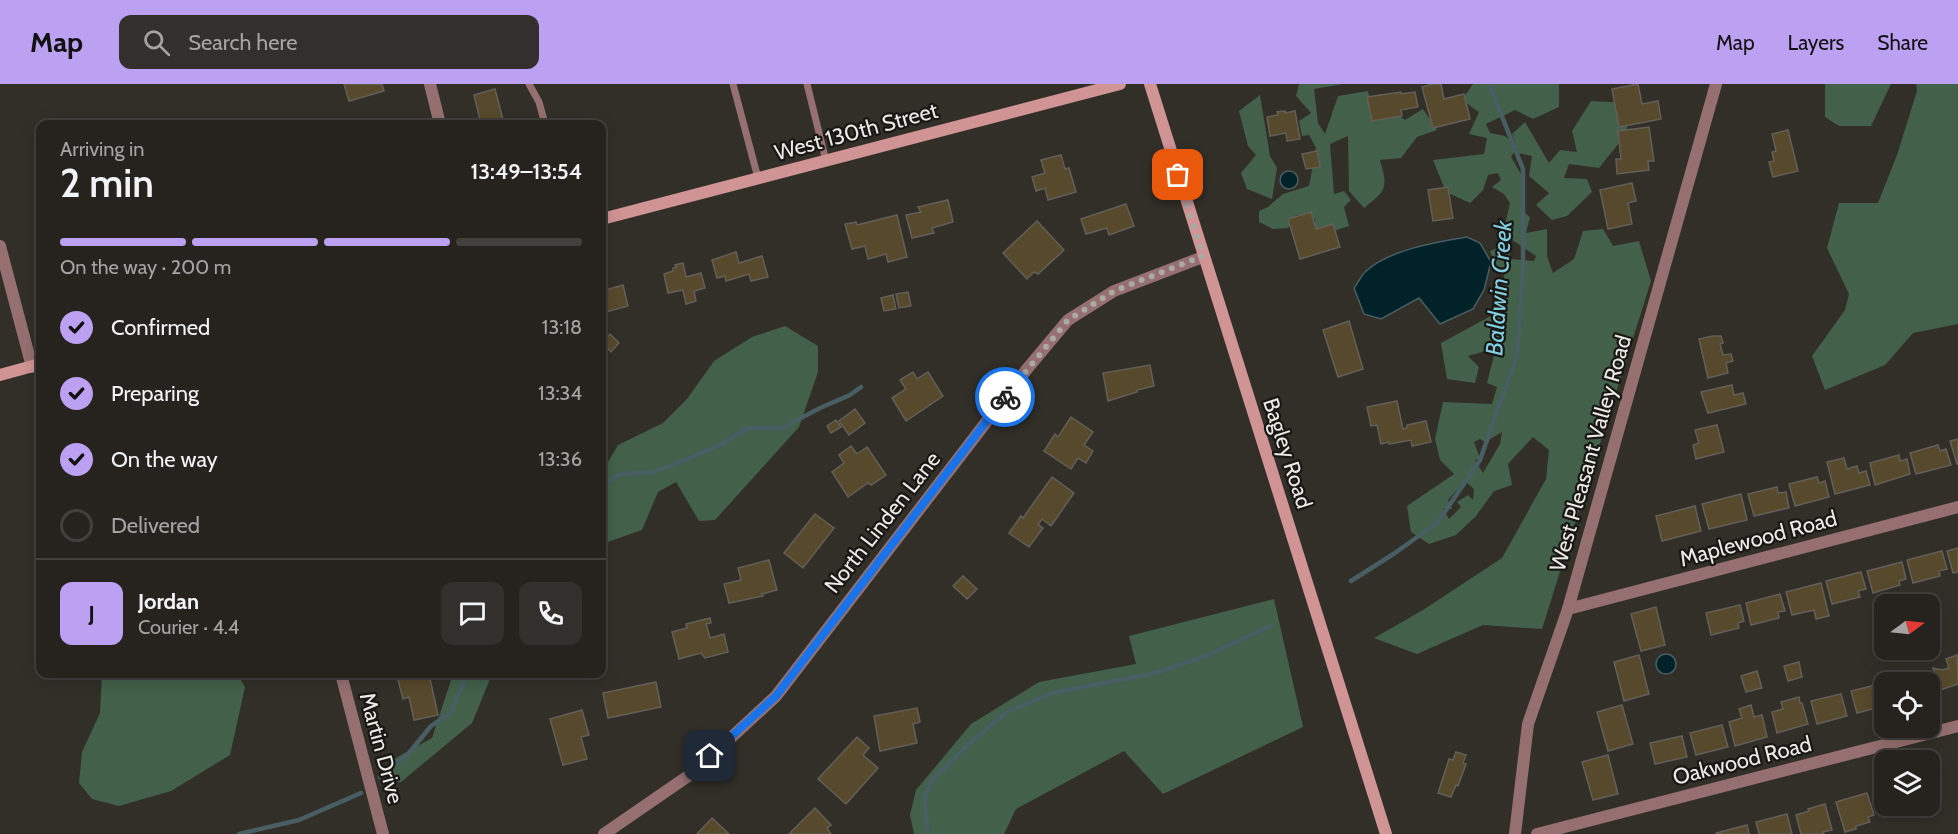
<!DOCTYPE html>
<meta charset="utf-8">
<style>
:root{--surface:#26231f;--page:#322f2c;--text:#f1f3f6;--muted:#a4a4a4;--line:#42403d;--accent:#bca0f2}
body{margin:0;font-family:Cabin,sans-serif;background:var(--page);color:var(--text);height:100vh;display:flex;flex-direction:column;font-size:22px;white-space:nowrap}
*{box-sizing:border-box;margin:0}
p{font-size:20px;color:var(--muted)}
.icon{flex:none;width:33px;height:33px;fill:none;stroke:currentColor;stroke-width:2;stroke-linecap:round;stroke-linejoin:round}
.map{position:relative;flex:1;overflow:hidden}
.sheet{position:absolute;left:36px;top:36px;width:570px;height:558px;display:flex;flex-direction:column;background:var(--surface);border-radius:12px;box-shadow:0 3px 15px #0003,0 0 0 2px var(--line)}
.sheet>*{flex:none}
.needle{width:39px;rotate:75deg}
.controls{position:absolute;left:1874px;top:510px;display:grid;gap:12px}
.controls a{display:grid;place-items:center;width:66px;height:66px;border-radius:12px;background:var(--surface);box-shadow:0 3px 15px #0003,0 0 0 2px var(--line);font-size:30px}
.pin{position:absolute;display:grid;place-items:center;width:51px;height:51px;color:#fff;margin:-26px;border-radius:12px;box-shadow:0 3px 9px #0006}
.courier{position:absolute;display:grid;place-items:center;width:60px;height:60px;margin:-30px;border:4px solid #1a73e8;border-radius:50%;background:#fff;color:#222;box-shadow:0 2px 8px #0007}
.headline em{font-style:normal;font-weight:600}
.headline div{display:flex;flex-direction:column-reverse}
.headline{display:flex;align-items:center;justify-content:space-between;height:102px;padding:0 24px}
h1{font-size:39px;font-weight:600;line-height:45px}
.bar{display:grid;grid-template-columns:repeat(4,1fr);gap:9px 6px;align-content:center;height:72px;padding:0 24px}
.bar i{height:8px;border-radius:4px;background:var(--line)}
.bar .on{background:var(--accent)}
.bar p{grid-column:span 4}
.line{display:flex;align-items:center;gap:15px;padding:0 24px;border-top:2px solid var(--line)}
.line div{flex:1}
.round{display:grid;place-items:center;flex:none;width:63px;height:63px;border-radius:12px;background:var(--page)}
ol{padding:0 24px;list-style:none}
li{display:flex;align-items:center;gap:18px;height:66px}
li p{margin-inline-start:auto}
li .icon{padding:6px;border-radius:50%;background:var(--accent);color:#111;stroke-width:4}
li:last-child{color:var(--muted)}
li i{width:33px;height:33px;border:3px solid var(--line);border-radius:50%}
header{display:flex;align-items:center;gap:36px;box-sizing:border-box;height:84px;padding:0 30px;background:var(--accent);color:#111}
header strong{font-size:28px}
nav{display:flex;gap:33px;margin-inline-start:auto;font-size:21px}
.search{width:420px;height:54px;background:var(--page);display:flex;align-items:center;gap:15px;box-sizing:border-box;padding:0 21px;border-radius:12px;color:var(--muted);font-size:22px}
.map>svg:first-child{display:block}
</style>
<header>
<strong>Map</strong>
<div class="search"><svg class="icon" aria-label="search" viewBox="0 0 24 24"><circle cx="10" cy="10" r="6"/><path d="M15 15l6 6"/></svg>Search here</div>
<nav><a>Map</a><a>Layers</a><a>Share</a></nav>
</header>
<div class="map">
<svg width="1958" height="750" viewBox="0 0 1958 750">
<rect width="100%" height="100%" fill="#322f29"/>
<g fill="#42604a" fill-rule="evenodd">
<path d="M 1299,0 L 1343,0 L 1314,5 L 1318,39 L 1325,50 L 1338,12 L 1368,7 L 1372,25 L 1393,28 L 1405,36 L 1423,25 L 1437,46 L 1417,53 L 1401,74 L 1380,76 C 1388,104 1387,106 1364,124 L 1349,107 L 1348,52 L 1330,60 L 1334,110 L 1344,107 L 1351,116 L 1344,123 L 1349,142 L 1318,152 L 1313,145 L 1315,135 L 1296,131 L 1288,144 L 1273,145 L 1259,138 L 1259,127 L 1268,123 L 1283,110 L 1309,102 L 1316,64 L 1309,51 L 1302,52 L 1299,37 L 1311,29 L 1296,12 Z"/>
<path d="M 1473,0 L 1559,0 L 1559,23 L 1533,35 L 1515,26 L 1486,40 L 1490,49 L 1505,52 L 1516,62 L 1512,50 L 1525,38 L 1549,79 L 1560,66 L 1577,68 L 1572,47 L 1591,17 L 1627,19 L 1627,49 L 1599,84 L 1569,80 L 1564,94 L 1587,95 L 1592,108 L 1567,132 L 1552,136 L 1536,121 L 1549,109 L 1529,92 L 1532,72 L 1518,69 L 1517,64 L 1511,73 L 1522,92 L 1522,127 L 1530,133 L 1526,149 L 1547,145 L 1547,172 L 1553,189 L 1574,175 L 1583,147 L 1603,145 L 1613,162 L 1639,157 L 1651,197 L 1542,545 L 1483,541 L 1417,570 L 1374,554 L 1423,526 L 1502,474 L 1546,395 L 1549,366 L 1533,353 L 1508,380 L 1512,401 L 1494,407 L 1476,432 L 1456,451 L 1429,460 L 1411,448 L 1407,422 L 1454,390 L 1440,376 L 1435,355 L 1443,318 L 1492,320 L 1497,303 L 1487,299 L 1496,264 L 1468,272 L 1479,283 L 1475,299 L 1447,295 L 1441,259 L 1500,227 L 1505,185 L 1496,183 L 1490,167 L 1507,160 L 1511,175 L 1534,177 L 1536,172 L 1503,150 L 1510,119 L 1504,110 L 1492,103 L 1501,96 L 1498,89 L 1488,91 L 1483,106 L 1470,119 L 1446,108 L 1433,76 L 1484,70 L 1487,54 L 1469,50 L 1479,28 L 1462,16 ZM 1502,348 L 1500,360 L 1483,389 L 1475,376 L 1480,374 L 1474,358 L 1480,355 L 1485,358 ZM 1465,397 L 1474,405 L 1473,416 L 1468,411 L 1457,418 L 1461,423 L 1449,435 L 1443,424 L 1452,425 L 1448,416 Z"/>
<polygon points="1825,0 1891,0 1871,42 1839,42 1825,33"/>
<polygon points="1916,0 1958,0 1958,240 1913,249 1885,281 1825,306 1812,272 1845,226 1849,210 1827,164 1839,119 1878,119 1897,71 1917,7"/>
<polygon points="1260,11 1270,72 1277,84 1272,115 1247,105 1241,89 1256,71 1248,62 1239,27"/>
<polygon points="785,242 818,262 818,288 799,343 715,436 699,437 676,398 658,408 642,446 602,460 602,388 618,361 663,339 687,315 714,277 752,253"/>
<polygon points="1274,515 1303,643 1163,710 1124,667 1016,725 1004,750 914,750 910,731 916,706 971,640 1039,598 1136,580 1129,552"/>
<polygon points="102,590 237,590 245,603 230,671 171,707 119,722 92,715 79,699 82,668 100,629"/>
<polygon points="453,590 492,590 472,639 401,698 381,698 394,675 432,654"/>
</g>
<g fill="#022229" stroke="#485e62" stroke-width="1.5">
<circle cx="1289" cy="96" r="9"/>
<path d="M 1467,153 L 1480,159 L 1491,178 L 1484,206 L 1473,225 L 1440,240 L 1419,214 L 1381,235 L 1364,230 L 1354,204 C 1358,199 1361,192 1365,188 C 1388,166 1436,158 1467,153 Z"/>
<circle cx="1666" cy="580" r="10"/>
</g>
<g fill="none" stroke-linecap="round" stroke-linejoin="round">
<g stroke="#485e62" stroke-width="4.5">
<polyline points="602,402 620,390 654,388 685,376 722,360 747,344 782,344 820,324 850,311 861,303"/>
<polyline points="1351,497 1395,469 1438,438 1480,376 1517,271 1523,185 1523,85 1489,0"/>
<polyline points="380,693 409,669 431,642 451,628 467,590"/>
<polyline points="239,750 299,736 361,709"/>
<polyline points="928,750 924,714 932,696 972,657 1007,628 1052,609 1155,589 1206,572 1270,542"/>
</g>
</g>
<g fill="#57492b" stroke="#635f58" stroke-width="1.5">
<polygon points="344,0 382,0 384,7 349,17"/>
<polygon points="1432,0 1441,0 1444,15 1464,10 1470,35 1433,44 1422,3"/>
<polygon points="1638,0 1642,20 1658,17 1661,35 1619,43 1612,5"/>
<polygon points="495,5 503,36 481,40 474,11"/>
<polygon points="1401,8 1401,10 1415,8 1418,23 1401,26 1402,32 1372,37 1367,13"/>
<polygon points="1285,27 1285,29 1295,27 1300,55 1287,57 1286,49 1270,52 1267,33 1278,31 1277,28"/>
<polygon points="1649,43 1654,77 1648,77 1649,86 1617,90 1616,75 1621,75 1618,47"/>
<polygon points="1788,46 1798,87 1773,93 1769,78 1774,77 1772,68 1776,67 1772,50"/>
<polygon points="1317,67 1320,83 1306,85 1302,70"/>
<polygon points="1061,71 1065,85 1069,84 1076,108 1048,116 1045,104 1036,107 1032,93 1045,89 1041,76"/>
<polygon points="1632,99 1636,117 1628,119 1632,140 1608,145 1600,106"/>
<polygon points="1448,103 1453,134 1433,137 1428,106"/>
<polygon points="948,116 953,138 932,144 934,149 912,154 906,131 921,128 918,123"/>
<polygon points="1126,120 1134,142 1109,151 1107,144 1086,150 1081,135"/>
<polygon points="1311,128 1316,145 1333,140 1340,163 1300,175 1288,135"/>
<polygon points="897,131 907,173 888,178 886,170 868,175 865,162 852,165 845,140 856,138 857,141"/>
<polygon points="1037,137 1064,166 1038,190 1034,188 1027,195 1003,169"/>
<polygon points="736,168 739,179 762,172 768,193 751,197 749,190 726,197 725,192 717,194 712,176"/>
<polygon points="683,179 686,193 701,189 705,204 694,207 696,217 686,220 683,206 668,209 664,190 673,187 673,184 677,183 675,181"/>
<polygon points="623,201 628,222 602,229 602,207"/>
<polygon points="908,208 911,222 899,224 896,210"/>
<polygon points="893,211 896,225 884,227 881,214"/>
<polygon points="1349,237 1363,285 1338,293 1323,246"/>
<polygon points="610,250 619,259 611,268 602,259"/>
<polygon points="1713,252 1721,252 1723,259 1720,260 1723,271 1731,270 1733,277 1726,279 1728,289 1708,294 1699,255"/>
<polygon points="1150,281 1154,302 1137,306 1137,308 1108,317 1103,289"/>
<polygon points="913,288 917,295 928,288 943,312 906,337 892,314 906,305 900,296"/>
<polygon points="1732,301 1734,311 1743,309 1746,320 1708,329 1701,308"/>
<polygon points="1397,317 1403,345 1407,344 1407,341 1426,337 1431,358 1412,362 1411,356 1389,360 1389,358 1381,360 1377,341 1371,342 1367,323"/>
<polygon points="855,325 865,339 849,351 839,337"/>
<polygon points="1071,333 1093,348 1084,361 1093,367 1086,379 1078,374 1071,385 1044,367 1055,350 1058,353"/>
<polygon points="836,336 841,343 831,349 827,342"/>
<polygon points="1717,341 1724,368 1696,375 1693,361 1699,359 1695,346"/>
<polygon points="1958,355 1958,380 1957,380 1950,357"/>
<polygon points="1938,361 1940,367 1946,365 1951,381 1916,390 1910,369"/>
<polygon points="851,362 857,370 867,363 886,391 871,401 868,399 848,413 832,388 844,379 839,371"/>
<polygon points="1899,371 1900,377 1907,375 1910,390 1875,401 1870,379"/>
<polygon points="1844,374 1847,385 1857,382 1859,389 1866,387 1870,401 1835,410 1827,378"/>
<polygon points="1052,393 1074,409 1051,442 1042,435 1038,441 1043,444 1029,463 1009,449 1021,432 1023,434"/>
<polygon points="1817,393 1819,399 1825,397 1829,413 1795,422 1789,400"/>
<polygon points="1777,403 1778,409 1786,408 1789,424 1754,432 1748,410"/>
<polygon points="1741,410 1747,436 1709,445 1702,420"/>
<polygon points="1695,422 1701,447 1662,457 1656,432"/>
<polygon points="815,430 834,444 803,484 784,469"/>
<polygon points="1958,464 1958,488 1953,489 1947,467"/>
<polygon points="1942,467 1947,485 1939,487 1940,492 1913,499 1907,476"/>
<polygon points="769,476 777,506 762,510 763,512 729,519 724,500 741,496 738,484"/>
<polygon points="1902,478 1906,495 1899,497 1900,501 1873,509 1867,487"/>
<polygon points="1861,488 1866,505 1858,507 1860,513 1832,520 1826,497"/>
<polygon points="963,492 977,505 967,515 953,502"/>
<polygon points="1821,499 1829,532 1816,535 1814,526 1792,531 1786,508"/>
<polygon points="1780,510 1785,527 1778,528 1779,534 1751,541 1746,519"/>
<polygon points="1740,521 1744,537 1738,539 1739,544 1711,551 1706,529"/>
<polygon points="1656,523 1665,561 1641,567 1631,530"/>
<polygon points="710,534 711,539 706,540 710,554 724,550 728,568 705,574 701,569 679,575 672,548 687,544 686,540"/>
<polygon points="1639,571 1649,610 1624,617 1614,578"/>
<polygon points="1957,571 1958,600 1940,606 1933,584 1942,586 1949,584 1946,575"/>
<polygon points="1799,578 1802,593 1788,597 1784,582"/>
<polygon points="1757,587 1762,604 1746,608 1741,592"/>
<polygon points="1924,588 1927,598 1892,598 1891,597"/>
<polygon points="406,590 429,590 438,631 414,636 409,613 403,615 397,592"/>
<polygon points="656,598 661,623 608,634 603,609"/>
<polygon points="1884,599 1884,622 1857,629 1851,607"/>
<polygon points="1841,610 1847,632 1817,640 1811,617"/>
<polygon points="1799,613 1800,619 1802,619 1808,640 1777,649 1772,628 1783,625 1781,618"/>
<polygon points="1622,621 1633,660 1608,667 1597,628"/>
<polygon points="1751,621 1754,633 1762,631 1767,653 1735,662 1729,638 1742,634 1739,625"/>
<polygon points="917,624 920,638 913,640 917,659 880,667 874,632"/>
<polygon points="582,626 589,651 581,653 587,675 563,681 550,635"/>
<polygon points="1722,641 1728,663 1696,671 1690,649"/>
<polygon points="1682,652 1687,673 1655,680 1650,659"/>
<polygon points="857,653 869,664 863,671 878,684 846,720 818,695"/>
<polygon points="1456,668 1466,671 1463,679 1466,680 1458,702 1456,701 1451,713 1438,709 1449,675 1453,676"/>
<polygon points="1608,671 1618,710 1593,716 1582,678"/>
<polygon points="1884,705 1884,722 1914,722 1883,730 1877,707"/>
<polygon points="1867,709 1874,731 1868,733 1870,738 1856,742 1856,745 1845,748 1836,718"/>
<polygon points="1825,720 1832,746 1823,748 1824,750 1801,750 1796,731 1809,727 1808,725"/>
<polygon points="815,724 831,741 827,744 831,750 789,750"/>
<polygon points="1787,730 1792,750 1759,750 1756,738"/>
<polygon points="712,734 729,750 697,750"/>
<polygon points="1747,741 1749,750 1716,750 1716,749"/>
</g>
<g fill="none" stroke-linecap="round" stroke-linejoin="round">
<g stroke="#967070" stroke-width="7">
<polyline points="529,0 539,18 545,40"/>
<polyline points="733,0 758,94"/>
<polyline points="807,0 826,77"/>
</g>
<g stroke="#967070" stroke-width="12">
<polyline points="430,0 440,40"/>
<polyline points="0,162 32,283"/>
<polyline points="1568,525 1958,423"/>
<polyline points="341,590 383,750"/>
<polyline points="604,750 694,688 776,612 1027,285 1068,236 1114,207 1203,173"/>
<polyline points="1537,750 1958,642"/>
</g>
<polyline stroke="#967070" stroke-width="12" points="1515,750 1528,640 1568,525 1716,0"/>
<g stroke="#d19495" stroke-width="12">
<polyline points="1150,0 1386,750"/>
<polyline points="602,135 1120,0"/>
<polyline points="0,291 40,280"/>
</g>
</g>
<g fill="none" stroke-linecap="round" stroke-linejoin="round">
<polyline stroke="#aba9a4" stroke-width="6" stroke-dasharray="0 10.8" points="1005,313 1068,236 1114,207 1203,172 1178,91"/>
<polyline stroke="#1a73e8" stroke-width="8" points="710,672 776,612 1005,313"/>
</g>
<g text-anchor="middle" stroke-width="4.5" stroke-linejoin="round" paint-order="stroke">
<g font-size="22" fill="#eceae6" stroke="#191714">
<text transform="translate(856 47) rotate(-15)" y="8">West 130th Street</text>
<text transform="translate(1288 369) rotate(72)" y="8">Bagley Road</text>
<text transform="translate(1590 369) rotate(-74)" y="8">West Pleasant Valley Road</text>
<text transform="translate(882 438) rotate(-52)" y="8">North Linden Lane</text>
<text transform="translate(1758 454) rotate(-15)" y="8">Maplewood Road</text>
<text transform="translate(382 664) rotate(75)" y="8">Martin Drive</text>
<text transform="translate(1742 676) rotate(-14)" y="8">Oakwood Road</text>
</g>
<g font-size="24" font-style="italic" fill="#82cee0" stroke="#191714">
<text transform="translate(1499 204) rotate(-86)" y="8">Baldwin Creek</text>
</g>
</g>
</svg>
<div class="controls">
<a><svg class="needle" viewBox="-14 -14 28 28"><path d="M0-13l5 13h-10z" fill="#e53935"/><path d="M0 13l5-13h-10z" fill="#a4a4a4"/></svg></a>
<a><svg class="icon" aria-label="locate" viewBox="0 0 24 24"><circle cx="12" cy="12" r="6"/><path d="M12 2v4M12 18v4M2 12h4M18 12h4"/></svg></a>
<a><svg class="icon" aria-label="layers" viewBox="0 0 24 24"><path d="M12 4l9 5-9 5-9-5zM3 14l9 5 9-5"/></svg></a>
</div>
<div class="pin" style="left:1178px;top:91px;background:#ea580c"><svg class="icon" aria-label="bag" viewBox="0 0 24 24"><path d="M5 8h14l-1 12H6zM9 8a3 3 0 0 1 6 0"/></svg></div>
<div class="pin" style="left:710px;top:672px;background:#1f2937"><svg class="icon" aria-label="home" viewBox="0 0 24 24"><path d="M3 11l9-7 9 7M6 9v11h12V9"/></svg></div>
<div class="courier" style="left:1005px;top:313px"><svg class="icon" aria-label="bike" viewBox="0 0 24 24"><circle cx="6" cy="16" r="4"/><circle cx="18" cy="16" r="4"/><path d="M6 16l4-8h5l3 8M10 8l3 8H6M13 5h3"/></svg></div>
<section class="sheet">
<div class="headline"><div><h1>2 min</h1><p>Arriving in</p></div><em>13:49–13:54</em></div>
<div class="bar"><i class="on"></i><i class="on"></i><i class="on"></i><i></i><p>On the way · 200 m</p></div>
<ol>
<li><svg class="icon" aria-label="check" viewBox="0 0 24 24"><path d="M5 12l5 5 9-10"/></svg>Confirmed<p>13:18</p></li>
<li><svg class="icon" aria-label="check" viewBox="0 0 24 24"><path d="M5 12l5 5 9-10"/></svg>Preparing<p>13:34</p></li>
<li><svg class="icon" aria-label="check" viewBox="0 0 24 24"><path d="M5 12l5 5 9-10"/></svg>On the way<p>13:36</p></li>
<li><i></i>Delivered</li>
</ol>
<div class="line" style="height:108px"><b class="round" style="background:var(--accent);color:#111">J</b><div><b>Jordan</b><p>Courier · 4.4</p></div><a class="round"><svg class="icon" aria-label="chat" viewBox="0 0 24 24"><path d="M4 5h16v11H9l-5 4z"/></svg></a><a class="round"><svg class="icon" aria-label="phone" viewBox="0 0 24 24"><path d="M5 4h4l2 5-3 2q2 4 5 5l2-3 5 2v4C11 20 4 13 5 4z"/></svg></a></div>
</section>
</div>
